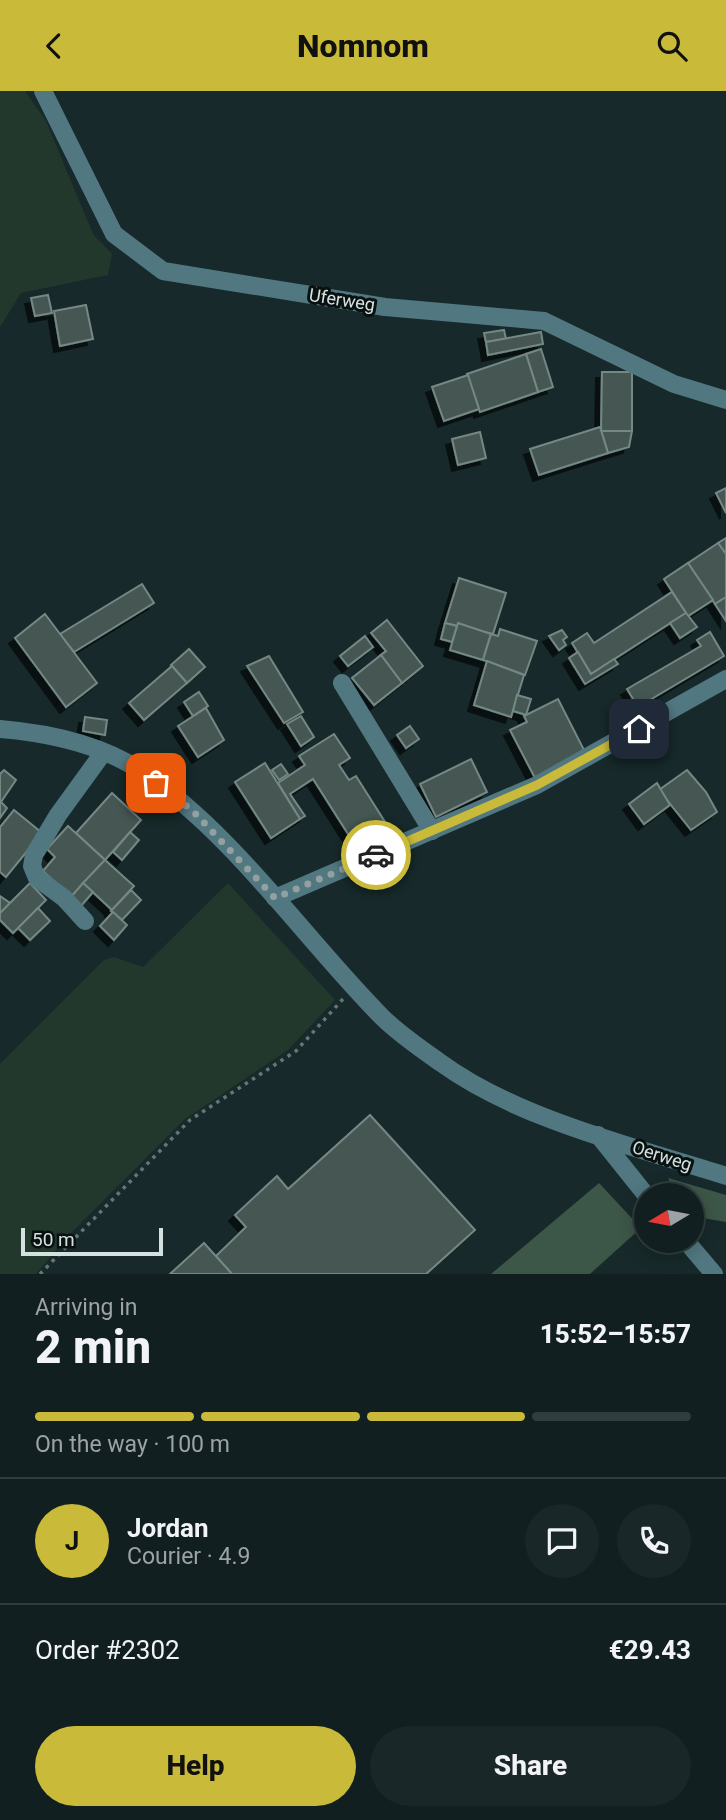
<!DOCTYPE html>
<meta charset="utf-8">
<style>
:root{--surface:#111f20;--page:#1a2729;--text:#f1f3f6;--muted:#9ca2a5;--line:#303d3e;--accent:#caba39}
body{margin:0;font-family:Roboto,sans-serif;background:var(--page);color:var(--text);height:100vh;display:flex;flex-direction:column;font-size:26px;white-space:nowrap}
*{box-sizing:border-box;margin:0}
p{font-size:23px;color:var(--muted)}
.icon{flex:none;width:38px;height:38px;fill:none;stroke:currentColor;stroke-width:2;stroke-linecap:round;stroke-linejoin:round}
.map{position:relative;height:1183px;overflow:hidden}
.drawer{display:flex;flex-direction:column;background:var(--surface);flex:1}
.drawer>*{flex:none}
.needle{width:46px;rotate:260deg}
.fabs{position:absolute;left:634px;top:1092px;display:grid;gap:14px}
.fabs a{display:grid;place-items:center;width:70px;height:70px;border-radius:50%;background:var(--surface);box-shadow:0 4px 18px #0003,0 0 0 2px var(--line);font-size:35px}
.scale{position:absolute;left:21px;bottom:18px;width:142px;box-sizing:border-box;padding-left:7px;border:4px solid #d5e0e0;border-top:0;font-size:19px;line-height:24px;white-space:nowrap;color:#d5e0e0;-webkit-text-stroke:5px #091010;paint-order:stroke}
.pin{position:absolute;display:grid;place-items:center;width:60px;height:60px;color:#fff;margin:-30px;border-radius:14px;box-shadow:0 4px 10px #0006}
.courier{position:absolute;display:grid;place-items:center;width:70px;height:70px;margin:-35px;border:5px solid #caba39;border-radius:50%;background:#fff;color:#222;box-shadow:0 2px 9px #0007}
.summary em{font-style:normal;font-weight:800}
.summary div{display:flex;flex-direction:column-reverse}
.summary{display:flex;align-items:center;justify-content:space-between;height:119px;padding:0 35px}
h1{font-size:46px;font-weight:800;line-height:52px}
.bar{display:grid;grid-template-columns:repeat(4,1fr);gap:10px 7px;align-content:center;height:84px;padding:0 35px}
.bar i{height:9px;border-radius:5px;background:var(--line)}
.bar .active{background:var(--accent)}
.bar p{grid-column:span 4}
.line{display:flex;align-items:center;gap:18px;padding:0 35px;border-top:2px solid var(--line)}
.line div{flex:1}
.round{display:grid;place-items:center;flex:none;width:74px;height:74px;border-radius:37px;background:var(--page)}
.button{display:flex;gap:14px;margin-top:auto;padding:14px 35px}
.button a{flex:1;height:80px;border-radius:42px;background:var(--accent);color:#111;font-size:28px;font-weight:800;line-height:80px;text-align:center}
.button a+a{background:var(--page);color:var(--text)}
header{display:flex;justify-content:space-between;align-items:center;height:91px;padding:0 35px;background:var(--accent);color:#111;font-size:32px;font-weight:800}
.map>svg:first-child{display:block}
</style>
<header><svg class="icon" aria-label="back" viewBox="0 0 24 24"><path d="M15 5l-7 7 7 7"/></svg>Nomnom<svg class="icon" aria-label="search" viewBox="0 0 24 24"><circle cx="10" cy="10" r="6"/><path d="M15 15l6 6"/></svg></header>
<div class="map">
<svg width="726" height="1183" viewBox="0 0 726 1183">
<defs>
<filter id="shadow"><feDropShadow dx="-6" dy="6" stdDeviation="0" flood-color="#0009"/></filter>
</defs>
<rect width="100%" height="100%" fill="#17292a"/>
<g fill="#22382c">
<polygon points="0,0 25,0 46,30 93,143 112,163 108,184 21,202 0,236"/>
<polygon points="228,792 335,909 288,959 185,1028 69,1144 36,1183 0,1183 0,973 104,869 114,866 143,876"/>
</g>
<g fill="#3c5647">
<polygon points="668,1087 726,1104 726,1131 691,1125 691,1104 677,1104"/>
<polygon points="599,1092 641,1137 590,1183 491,1183"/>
</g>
<g fill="#445752" stroke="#748883" stroke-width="2" filter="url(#shadow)">
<polygon points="48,204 52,222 35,225 31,207"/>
<polygon points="86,214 93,248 60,255 54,220"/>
<polygon points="504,239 506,248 486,251 484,242"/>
<polygon points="541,241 543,253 488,264 486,251"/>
<polygon points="541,258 553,296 538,301 526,263"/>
<polygon points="526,263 538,301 480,321 467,283"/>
<polygon points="602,281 632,281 632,340 601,340"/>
<polygon points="468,284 479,318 444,330 432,296"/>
<polygon points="600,336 601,340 632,340 629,356 608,362"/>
<polygon points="600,336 608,362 539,384 530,358"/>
<polygon points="480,341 486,367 458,374 452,348"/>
<polygon points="726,397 726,422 716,402"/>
<polygon points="726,447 726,463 718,452"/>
<polygon points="718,452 726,463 726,506 715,513 688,472"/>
<polygon points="688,472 713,509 688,525 664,488"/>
<polygon points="459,487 506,502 493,543 445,532"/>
<polygon points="142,493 154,512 74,561 60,543"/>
<polygon points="672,501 686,522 591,583 572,552 587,542 594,552"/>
<polygon points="726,506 726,530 715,513"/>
<polygon points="686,522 697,536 680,547 670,532"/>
<polygon points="45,523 97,592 66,616 15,547"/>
<polygon points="387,529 423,575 402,592 381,564 386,560 371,542"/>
<polygon points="445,532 457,535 452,551 441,548"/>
<polygon points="458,532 491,543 483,569 450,559"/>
<polygon points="500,538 537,550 525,584 483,569 491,543 498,545"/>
<polygon points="562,539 567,546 563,549 566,554 559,559 549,545"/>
<polygon points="710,541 724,565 638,616 627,598 701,555 697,549"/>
<polygon points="365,545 373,556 348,575 340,565"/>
<polygon points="189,558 205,576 187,592 171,574"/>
<polygon points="578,561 591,583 614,568 618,573 585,593 569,567"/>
<polygon points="381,564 402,592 374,614 352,587"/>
<polygon points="269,565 303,621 284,632 247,575"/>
<polygon points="487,570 524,584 511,626 474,614"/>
<polygon points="172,575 187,592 144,629 129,612"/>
<polygon points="199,601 208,615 193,625 184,611"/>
<polygon points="517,604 531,608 526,624 513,620"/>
<polygon points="558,608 585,661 535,687 510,639 527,631 524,625"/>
<polygon points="206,617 224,649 198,666 178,635"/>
<polygon points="301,625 314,646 301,655 287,633"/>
<polygon points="85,626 107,629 105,644 83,640"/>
<polygon points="410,635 419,648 406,657 397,644"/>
<polygon points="334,643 350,667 339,674 349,689 356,685 387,734 355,754 313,688 290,703 305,725 300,728 278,692 305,674 299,665"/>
<polygon points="471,668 487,701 436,726 420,693"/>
<polygon points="265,672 300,728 271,747 235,691"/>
<polygon points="281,673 288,683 279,689 272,679"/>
<polygon points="4,679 16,689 1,711 7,717 0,727 0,683"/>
<polygon points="687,679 706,701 717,721 691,739 659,699"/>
<polygon points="657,692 670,714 644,733 629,713"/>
<polygon points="112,702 141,729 105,769 76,742"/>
<polygon points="14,719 42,742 6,786 0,781 0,736"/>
<polygon points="68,735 105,769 71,806 43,780 55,766 47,758"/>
<polygon points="130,741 139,749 122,769 113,761"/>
<polygon points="105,769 134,795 112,819 83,792"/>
<polygon points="30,792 46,809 13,842 0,829 0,822"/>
<polygon points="83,792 93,801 81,815 71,806"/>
<polygon points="131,799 141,809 122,829 111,820"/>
<polygon points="0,805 10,812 0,822"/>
<polygon points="38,817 50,830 30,849 18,837"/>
<polygon points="113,821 127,834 114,849 100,835"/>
<polygon points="370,1024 475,1139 426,1183 232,1183 216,1165 246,1136 235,1124 277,1085 288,1098"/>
<polygon points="204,1152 232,1183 170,1183"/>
</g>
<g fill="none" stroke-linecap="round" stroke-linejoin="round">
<polyline stroke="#667676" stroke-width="3.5" stroke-dasharray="3.5 5" stroke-linecap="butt" points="40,1183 190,1029 296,960 343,908"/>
<g stroke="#517780" stroke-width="18">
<polyline points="43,0 114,143 163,180 385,216 544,230 674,293 726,309"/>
<polyline points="342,592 432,740"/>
<path d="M 0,638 C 48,642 100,653 141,680 C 236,745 302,845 382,926 C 399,943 421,958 441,972 C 518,1028 635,1056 726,1085"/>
<polyline points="275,807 537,694 726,588"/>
<polyline points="85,830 64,807 37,787 32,775 34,764 58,724 103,662"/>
<polyline points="598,1044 646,1104"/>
<polyline points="686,1150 714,1183"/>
</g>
</g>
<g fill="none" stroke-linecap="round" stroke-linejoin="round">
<polyline stroke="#92a0a0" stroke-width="7" stroke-dasharray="0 12.6" points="156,692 192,719 275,807 376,764"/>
<polyline stroke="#caba39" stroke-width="9" points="376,764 537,694 639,638"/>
</g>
<g text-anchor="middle" stroke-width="6" stroke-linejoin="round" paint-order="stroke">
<g font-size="18" fill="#d5e0e0" stroke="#091010">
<text transform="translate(342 209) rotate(9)" y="6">Uferweg</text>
<text transform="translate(662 1065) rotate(18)" y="6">Oerweg</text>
</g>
</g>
</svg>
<div class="fabs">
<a><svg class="needle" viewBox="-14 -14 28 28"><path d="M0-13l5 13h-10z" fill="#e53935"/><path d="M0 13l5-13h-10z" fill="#9ca2a5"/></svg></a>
</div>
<div class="scale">50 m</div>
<div class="pin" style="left:156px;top:692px;background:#ea580c"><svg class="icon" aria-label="bag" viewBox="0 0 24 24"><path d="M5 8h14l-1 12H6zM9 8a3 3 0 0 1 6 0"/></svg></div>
<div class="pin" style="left:639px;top:638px;background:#1f2937"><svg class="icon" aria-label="home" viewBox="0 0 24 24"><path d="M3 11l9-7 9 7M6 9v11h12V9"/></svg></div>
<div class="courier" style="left:376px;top:764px"><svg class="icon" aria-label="car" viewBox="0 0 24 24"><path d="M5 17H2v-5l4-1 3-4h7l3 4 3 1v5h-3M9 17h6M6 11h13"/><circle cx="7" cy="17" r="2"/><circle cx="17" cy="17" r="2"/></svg></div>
</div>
<section class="drawer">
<div class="summary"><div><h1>2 min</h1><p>Arriving in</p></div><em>15:52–15:57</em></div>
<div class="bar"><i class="active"></i><i class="active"></i><i class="active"></i><i></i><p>On the way · 100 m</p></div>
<div class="line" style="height:126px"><b class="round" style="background:var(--accent);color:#111">J</b><div><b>Jordan</b><p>Courier · 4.9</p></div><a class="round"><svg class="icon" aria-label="chat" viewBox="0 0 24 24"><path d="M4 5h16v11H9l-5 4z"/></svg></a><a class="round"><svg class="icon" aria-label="phone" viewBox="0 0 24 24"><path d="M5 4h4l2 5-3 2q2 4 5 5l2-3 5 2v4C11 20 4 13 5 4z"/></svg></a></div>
<div class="line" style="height:91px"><div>Order #2302</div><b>€29.43</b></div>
<div class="button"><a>Help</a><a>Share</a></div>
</section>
